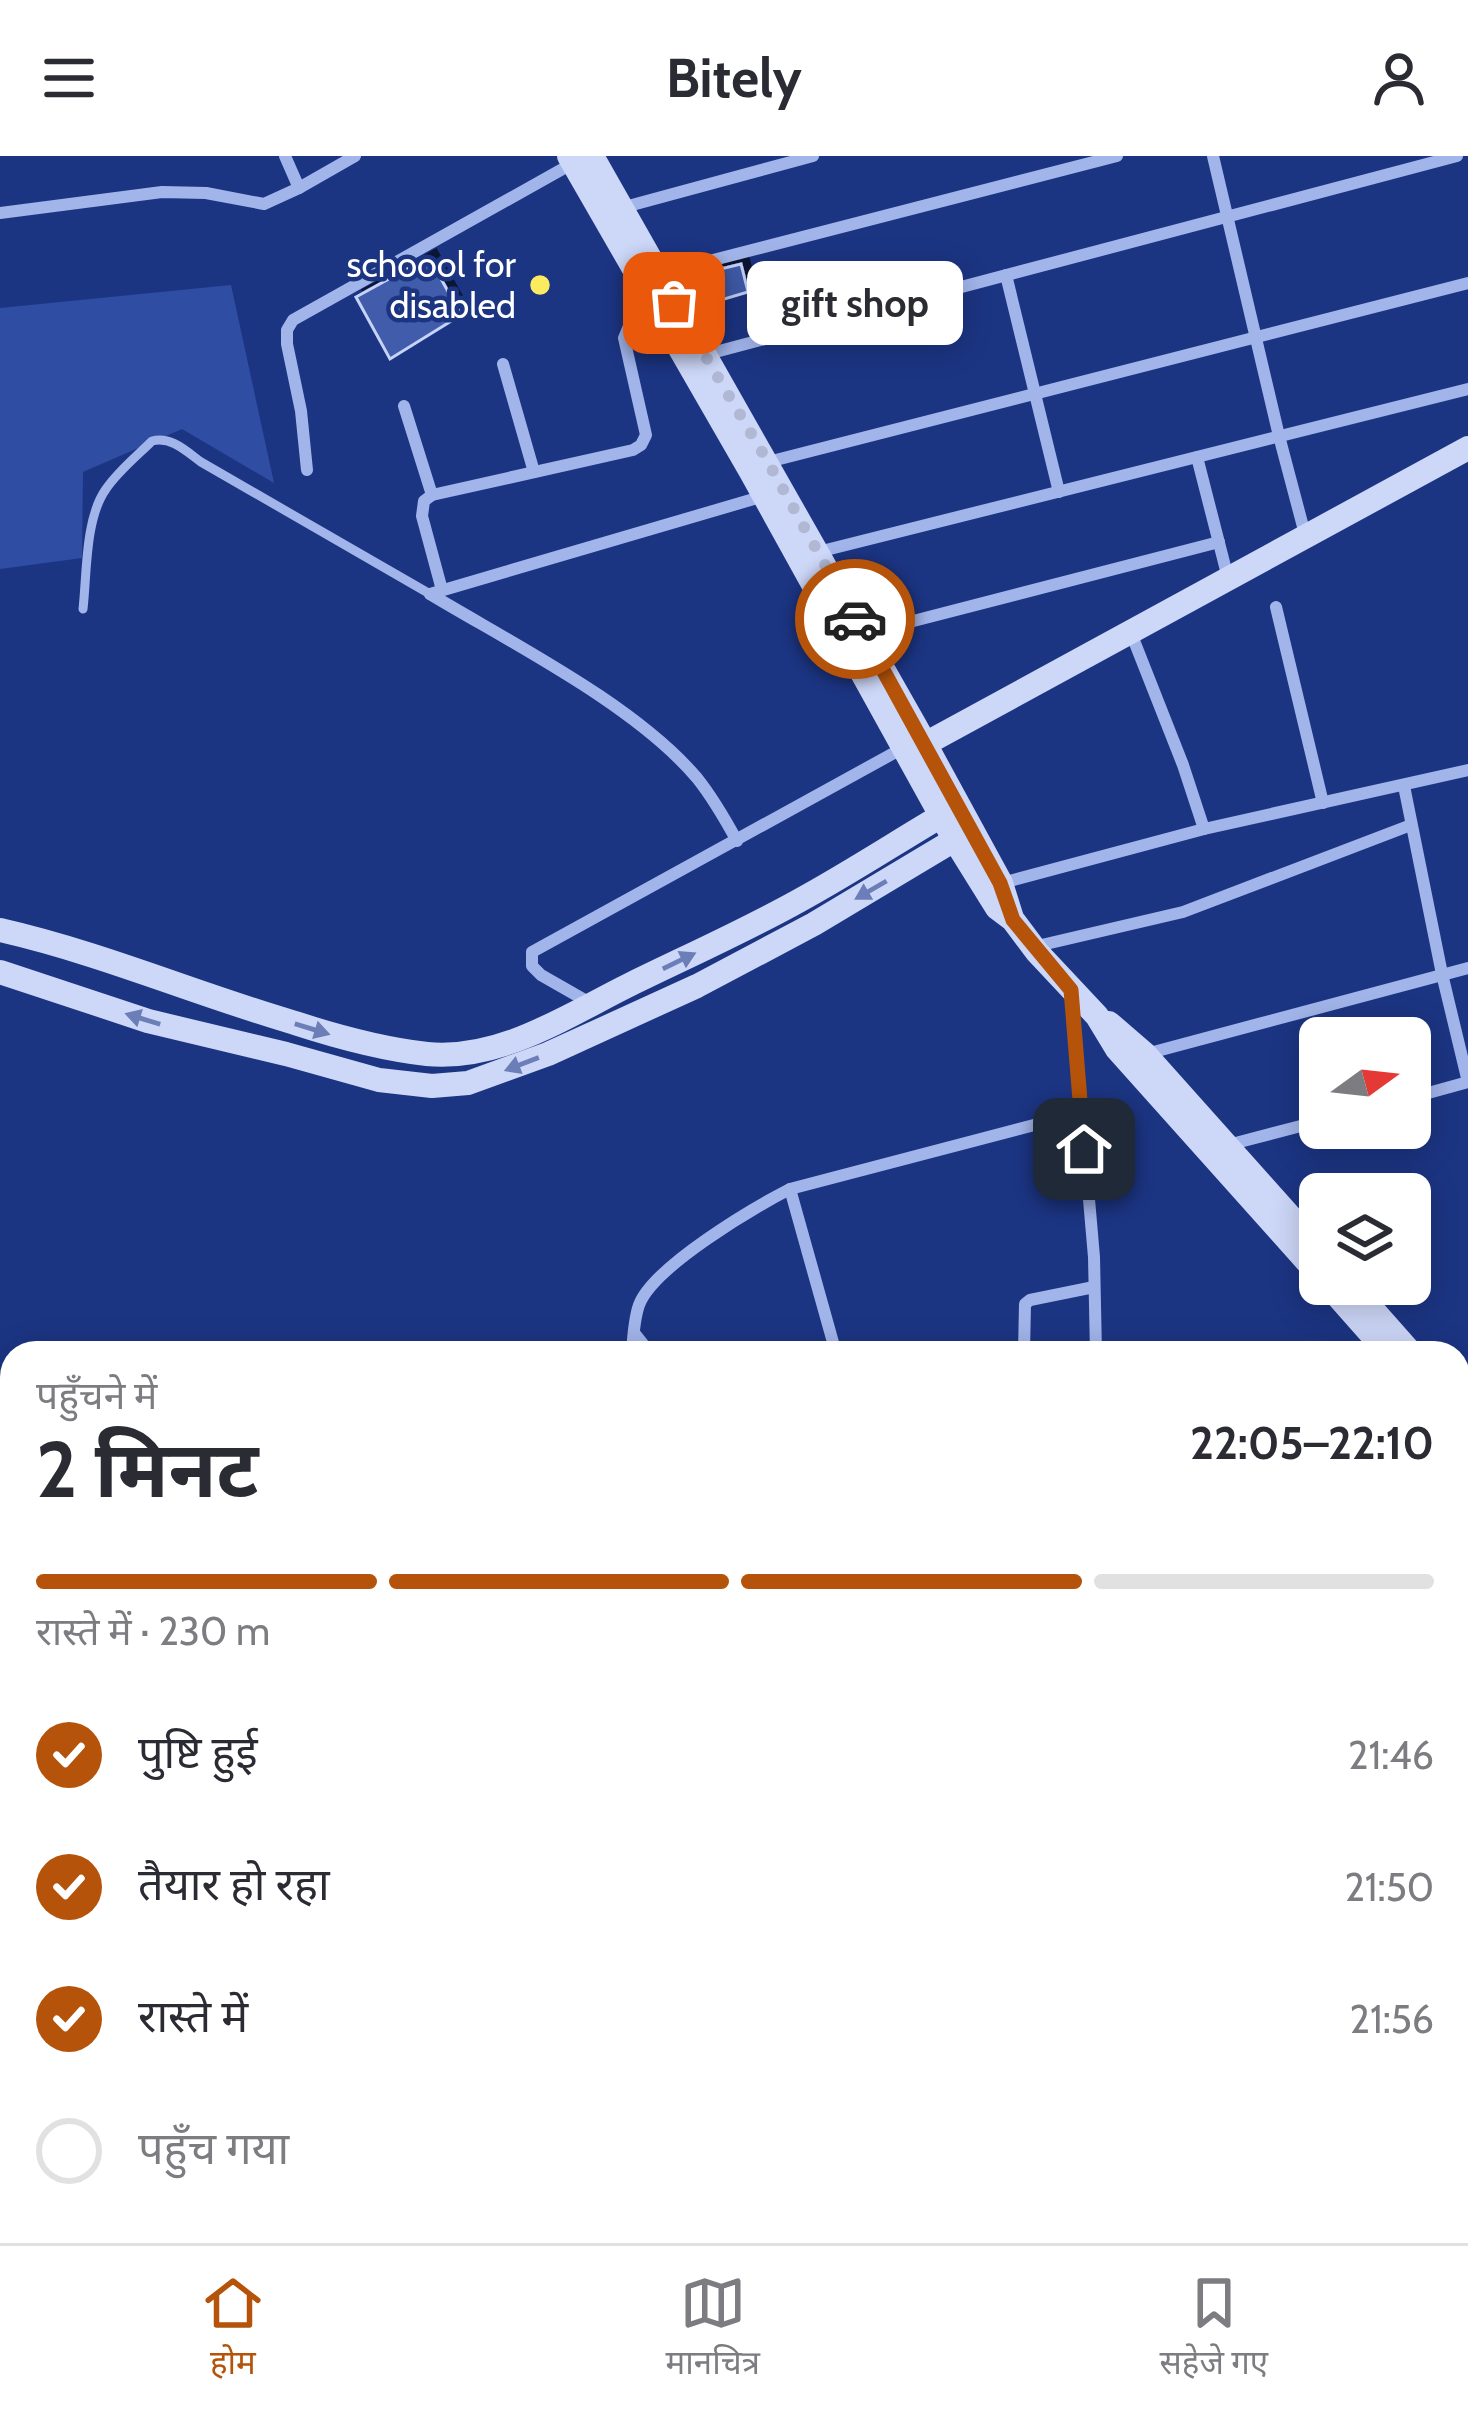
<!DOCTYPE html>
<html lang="hi">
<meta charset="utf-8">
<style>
:root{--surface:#fff;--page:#f2f2f3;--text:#2b2b33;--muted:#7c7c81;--line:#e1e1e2;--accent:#b45309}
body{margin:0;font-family:Cabin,"Noto Sans Devanagari",sans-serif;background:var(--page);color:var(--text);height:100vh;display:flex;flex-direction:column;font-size:45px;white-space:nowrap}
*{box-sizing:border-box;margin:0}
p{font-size:39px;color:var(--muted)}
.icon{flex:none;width:66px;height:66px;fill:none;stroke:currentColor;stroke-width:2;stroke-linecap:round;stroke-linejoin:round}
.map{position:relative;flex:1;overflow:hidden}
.panel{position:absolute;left:0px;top:1185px;width:1470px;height:903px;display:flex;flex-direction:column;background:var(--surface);border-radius:36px 36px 0 0;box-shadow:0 6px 30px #0003}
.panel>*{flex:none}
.needle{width:78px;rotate:75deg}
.tools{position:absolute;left:1299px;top:861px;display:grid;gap:24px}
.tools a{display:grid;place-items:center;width:132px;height:132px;border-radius:18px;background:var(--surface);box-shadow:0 6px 30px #0003;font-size:60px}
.pin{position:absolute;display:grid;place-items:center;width:102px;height:102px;color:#fff;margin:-51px;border-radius:24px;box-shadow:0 6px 18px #0006}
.courier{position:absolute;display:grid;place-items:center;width:120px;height:120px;margin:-60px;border:9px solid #b45309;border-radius:50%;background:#fff;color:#222;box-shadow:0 3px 15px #0007}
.bubble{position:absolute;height:84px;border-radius:18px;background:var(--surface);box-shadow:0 6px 30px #0003;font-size:39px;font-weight:700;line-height:84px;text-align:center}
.head em{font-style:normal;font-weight:700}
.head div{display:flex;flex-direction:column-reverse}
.head{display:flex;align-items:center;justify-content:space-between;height:204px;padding:0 36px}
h1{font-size:78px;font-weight:700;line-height:90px}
.bar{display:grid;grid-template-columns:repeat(4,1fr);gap:18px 12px;align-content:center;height:144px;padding:0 36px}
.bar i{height:15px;border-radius:9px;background:var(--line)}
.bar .current{background:var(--accent)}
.bar p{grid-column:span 4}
ol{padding:0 36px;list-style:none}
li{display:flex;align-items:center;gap:36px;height:132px}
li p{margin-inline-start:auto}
li .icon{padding:12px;border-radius:50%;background:var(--accent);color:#fff;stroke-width:4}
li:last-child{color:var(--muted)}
li i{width:66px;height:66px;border:6px solid var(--line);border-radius:50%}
header{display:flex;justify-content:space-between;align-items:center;height:156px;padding:0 36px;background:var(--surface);font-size:54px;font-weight:700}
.tabs{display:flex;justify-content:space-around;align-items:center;height:168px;border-top:3px solid var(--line);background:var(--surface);font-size:33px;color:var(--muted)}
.tabs a{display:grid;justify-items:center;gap:6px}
.tabs .current{color:var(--accent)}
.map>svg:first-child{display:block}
</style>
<header><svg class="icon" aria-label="menu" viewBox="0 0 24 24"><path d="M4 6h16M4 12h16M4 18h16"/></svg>Bitely<svg class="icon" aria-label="person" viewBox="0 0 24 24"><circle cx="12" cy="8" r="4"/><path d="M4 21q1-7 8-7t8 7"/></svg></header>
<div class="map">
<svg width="1468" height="2087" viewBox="0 0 1468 2087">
<defs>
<filter id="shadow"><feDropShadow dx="7" dy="-7" stdDeviation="0" flood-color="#0009"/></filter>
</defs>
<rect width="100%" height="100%" fill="#1c3583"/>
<polygon fill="#2f4da2" points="231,129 274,327 182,273 83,316 82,402 0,413 0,152"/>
<g fill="#405baa" stroke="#c6d3f8" stroke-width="3" filter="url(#shadow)">
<polygon points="429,101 461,159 390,203 356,141"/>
<polygon points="741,108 748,136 721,144 708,116"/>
</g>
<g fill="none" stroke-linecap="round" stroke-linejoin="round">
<g stroke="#a2b5ea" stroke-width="9">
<path d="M 83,453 C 87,418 85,362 106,333 C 118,315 137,300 152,285 C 171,280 186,295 201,306 L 430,438"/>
<polyline points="0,1254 12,1252"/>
</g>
<g stroke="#a2b5ea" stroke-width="12">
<polyline points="285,0 299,32"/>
<polyline points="1213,0 1279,280 1306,382"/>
<polyline points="621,52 813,0"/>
<polyline points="0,57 162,36 206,37 264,48 299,32 355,0"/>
<polyline points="659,118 1117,0"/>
<polyline points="1006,119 1059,336"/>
<polyline points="704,199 1457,0"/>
<polyline points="503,208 534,316"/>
<polyline points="404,250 432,339 633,294 641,289 646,279 624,182 632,163 656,151"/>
<polyline points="1197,301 1228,422"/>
<polyline points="768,306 1468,127"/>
<polyline points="307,314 301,255 287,188 287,174 293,164 575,6"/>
<polyline points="432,339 424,345 422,360 442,434"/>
<polyline points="818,396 1468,233"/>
<path d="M 430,438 C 513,488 635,549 697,622 C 713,642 725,663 737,685"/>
<polyline points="430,438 764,340"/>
<polyline points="1276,451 1323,647"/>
<polyline points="1131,477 1183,609 1204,673"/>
<polyline points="863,478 1219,386"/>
<polyline points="1404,630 1442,818 1468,926"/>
<polyline points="1002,727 1204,673 1468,614"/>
<polyline points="1033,791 1183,756 1411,669"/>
<polyline points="1071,835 1094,1101 1096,1197"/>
<polyline points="590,847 541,819 532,810 532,796 903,592"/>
<polyline points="1146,898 1468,812"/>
<polyline points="1410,942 1468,926"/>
<polyline points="1228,989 1320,965"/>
<polyline points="790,1033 836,1197"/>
<polyline points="635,1178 650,1197"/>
<path d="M 632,1197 C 633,1182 634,1163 639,1149 C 653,1111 753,1052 790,1033 L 1080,957"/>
<polyline points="1024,1197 1025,1148 1030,1144 1094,1131"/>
<polyline points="1458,1475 1468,1472"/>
<polyline points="1458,1587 1460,1597"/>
<polyline points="1458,1707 1468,1708"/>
<polyline points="0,1733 12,1736"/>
<polyline points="1458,1920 1468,1922"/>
<polyline points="391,2076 392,2087"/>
<polyline points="564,2076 565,2087"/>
<polyline points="719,2076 735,2087"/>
<polyline points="1035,2076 1039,2087"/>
<polyline points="1144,2076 1150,2087"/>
<polyline points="1436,2076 1439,2087"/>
<polyline points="607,2087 617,2076"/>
<polyline points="900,2087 901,2076"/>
<polyline points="1205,2087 1219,2076"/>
</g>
<g stroke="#cdd7f8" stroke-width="24">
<polyline points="569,0 751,316 954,683 997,752 1013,764 1037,796 1097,860 1117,893 1320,1120"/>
<polyline points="592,0 917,573 1001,727 1011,759"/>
<polyline points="925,588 1468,292"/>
<path d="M 0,774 C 101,797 196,838 295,867 C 338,881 382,893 427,898 C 501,905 568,859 631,828 C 688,800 747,774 802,743 C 855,714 906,680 958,650"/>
<polyline points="0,816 148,865 286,898 379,924 432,930 468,927 548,898 697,830 814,768 971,674"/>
<polyline points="1109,867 1145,898 1320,1094"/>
<polyline points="1327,1128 1388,1197"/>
<polyline points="1350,1128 1411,1197"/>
<polyline points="1458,1248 1468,1258"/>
<polyline points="1458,1272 1468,1282"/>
</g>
</g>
<defs><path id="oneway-solid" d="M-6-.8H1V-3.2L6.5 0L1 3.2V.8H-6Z" transform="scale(3)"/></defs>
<g fill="#6c7eb8">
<use href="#oneway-solid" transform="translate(871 734) rotate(150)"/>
<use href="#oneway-solid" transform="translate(679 805) rotate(-26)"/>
<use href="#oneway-solid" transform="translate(143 863) rotate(-163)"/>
<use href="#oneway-solid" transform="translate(312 873) rotate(17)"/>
<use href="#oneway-solid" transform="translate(522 908) rotate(159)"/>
</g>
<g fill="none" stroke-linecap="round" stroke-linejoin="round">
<polyline stroke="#b0b8d4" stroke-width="12" stroke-dasharray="0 21.6" points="674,147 768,306 855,463"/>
<polyline stroke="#b45309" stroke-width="15" points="855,463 1000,727 1013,764 1071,834 1084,993"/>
</g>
<circle fill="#fbec5f" stroke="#1c3583" stroke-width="4.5" cx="540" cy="129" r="12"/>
<g text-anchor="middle" stroke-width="9" stroke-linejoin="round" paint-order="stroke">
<g font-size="36" fill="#fff" stroke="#1c3583" text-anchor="end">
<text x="516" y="121">schoool for<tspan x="516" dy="41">disabled</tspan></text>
</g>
</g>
</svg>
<div class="tools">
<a><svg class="needle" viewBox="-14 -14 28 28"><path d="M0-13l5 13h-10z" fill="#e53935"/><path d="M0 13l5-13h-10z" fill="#7c7c81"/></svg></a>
<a><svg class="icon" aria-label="layers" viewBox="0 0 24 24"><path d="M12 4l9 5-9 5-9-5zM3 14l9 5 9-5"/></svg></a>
</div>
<div class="pin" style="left:674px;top:147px;background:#ea580c"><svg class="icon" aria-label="bag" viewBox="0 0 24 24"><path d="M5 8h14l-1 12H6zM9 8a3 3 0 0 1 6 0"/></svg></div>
<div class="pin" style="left:1084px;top:993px;background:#1f2937"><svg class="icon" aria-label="home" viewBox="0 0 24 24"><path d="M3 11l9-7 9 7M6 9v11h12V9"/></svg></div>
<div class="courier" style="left:855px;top:463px"><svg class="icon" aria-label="car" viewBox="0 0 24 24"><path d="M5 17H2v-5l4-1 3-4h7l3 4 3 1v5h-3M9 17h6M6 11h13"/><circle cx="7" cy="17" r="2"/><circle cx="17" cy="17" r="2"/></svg></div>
<div class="bubble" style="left:747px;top:105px;width:216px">gift shop</div>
<section class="panel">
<div class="head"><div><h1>2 मिनट</h1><p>पहुँचने में</p></div><em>22:05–22:10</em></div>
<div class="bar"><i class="current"></i><i class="current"></i><i class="current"></i><i></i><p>रास्ते में · 230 m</p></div>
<ol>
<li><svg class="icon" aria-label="check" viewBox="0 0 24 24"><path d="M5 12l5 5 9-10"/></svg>पुष्टि हुई<p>21:46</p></li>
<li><svg class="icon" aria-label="check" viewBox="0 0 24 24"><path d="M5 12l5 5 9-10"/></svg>तैयार हो रहा<p>21:50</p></li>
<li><svg class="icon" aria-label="check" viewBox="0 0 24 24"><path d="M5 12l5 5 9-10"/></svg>रास्ते में<p>21:56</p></li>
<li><i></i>पहुँच गया</li>
</ol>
</section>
</div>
<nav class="tabs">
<a class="current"><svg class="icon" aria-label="home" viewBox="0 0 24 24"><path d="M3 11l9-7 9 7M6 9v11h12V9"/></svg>होम</a>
<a><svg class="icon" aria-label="map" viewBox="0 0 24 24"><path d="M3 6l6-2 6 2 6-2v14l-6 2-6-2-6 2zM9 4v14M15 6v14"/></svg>मानचित्र</a>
<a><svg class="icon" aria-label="saved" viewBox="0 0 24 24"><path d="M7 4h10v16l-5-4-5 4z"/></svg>सहेजे गए</a>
</nav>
